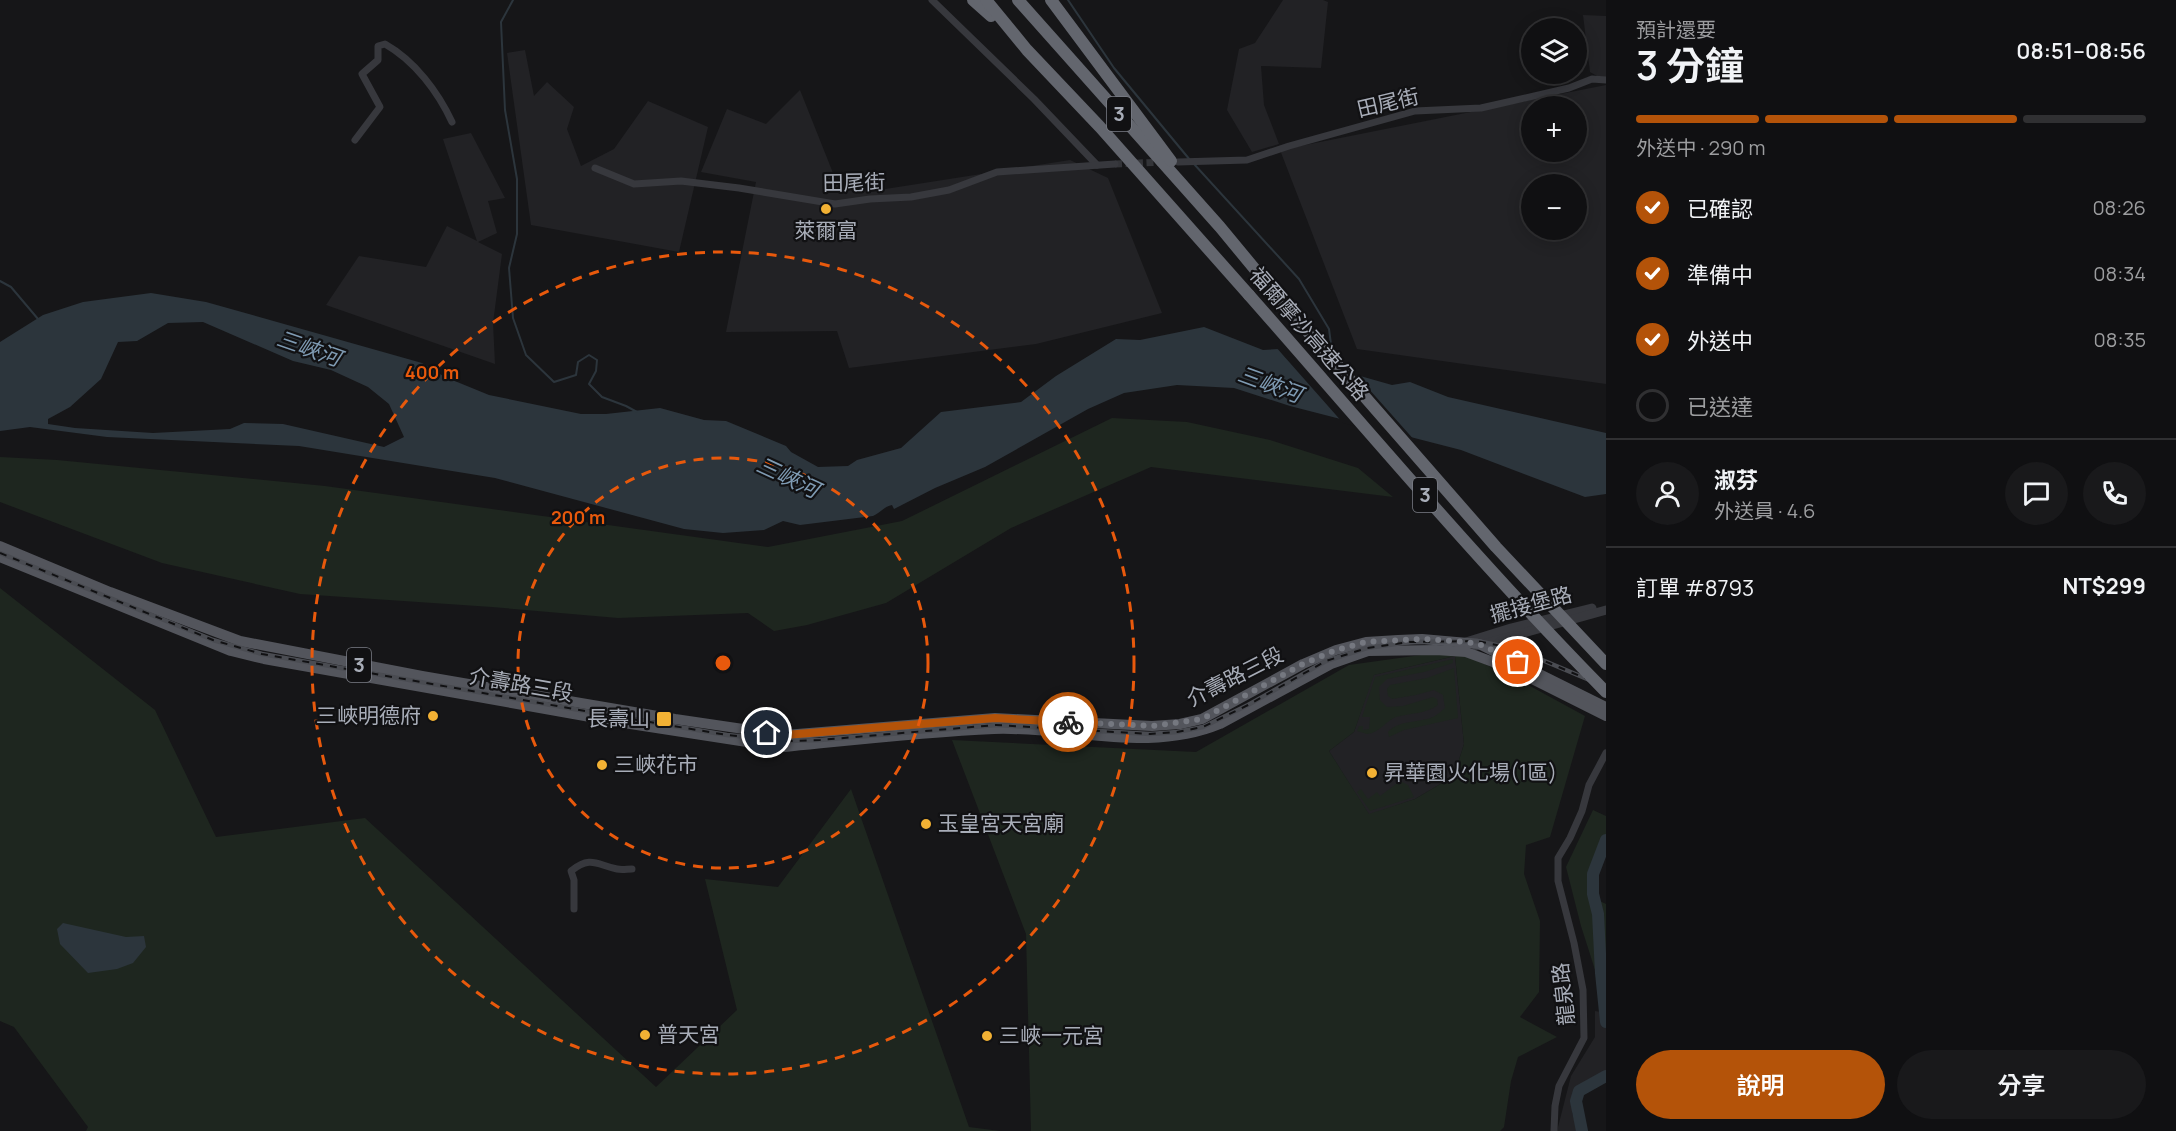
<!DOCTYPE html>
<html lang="zh-TW">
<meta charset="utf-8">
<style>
:root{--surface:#101012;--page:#19191b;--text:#f1f3f6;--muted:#9c9d9f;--line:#303032;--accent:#b45309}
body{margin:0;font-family:Manrope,"Noto Sans TC",sans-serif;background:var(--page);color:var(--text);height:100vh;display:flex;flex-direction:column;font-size:22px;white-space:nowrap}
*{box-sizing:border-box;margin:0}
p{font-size:20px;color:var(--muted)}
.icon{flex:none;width:33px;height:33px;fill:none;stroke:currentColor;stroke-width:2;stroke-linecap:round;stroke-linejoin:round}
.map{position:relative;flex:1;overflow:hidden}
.drawer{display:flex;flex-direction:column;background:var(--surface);width:570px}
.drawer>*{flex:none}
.tools{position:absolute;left:1521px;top:18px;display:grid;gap:12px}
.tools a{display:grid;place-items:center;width:66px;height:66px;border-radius:50%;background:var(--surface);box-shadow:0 3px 15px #0003,0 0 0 2px var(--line);font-size:30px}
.pin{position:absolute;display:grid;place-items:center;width:51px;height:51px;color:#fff;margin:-26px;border:3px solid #fff;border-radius:50%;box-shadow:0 2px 6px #0007}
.courier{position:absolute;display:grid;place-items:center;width:60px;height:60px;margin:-30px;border:4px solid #b45309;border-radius:50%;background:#fff;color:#222;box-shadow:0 2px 8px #0007}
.summary em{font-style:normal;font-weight:600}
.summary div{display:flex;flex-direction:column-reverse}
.summary{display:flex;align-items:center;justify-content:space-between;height:102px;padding:0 30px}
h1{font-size:39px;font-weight:600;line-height:45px}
.bar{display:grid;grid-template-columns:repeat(4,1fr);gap:9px 6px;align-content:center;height:72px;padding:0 30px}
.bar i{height:8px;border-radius:4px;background:var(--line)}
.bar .selected{background:var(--accent)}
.bar p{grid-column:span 4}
.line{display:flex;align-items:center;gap:15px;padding:0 30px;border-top:2px solid var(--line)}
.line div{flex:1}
.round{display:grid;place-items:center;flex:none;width:63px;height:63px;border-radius:32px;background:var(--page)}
ol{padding:0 30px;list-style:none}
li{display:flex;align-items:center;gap:18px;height:66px}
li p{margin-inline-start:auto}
li .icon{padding:6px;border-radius:50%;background:var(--accent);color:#fff;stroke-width:4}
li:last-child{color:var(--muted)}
li i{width:33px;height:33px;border:3px solid var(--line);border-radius:50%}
.button{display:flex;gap:12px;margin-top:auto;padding:12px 30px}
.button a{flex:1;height:69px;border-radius:36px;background:var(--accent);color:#fff;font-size:24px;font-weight:600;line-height:69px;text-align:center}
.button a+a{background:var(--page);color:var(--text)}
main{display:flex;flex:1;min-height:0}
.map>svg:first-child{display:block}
</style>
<main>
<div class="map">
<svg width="1606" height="1131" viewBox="0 0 1606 1131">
<rect width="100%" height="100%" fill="#161618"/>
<g fill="#222225" fill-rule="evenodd">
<polygon points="1283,0 1323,0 1328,2 1321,68 1261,66 1264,105 1279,144 1252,152 1227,110 1239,49 1255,43"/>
<polygon points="1583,15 1606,16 1606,81 1590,72"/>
<polygon points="525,50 534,96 547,82 574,107 567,129 581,166 614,149 648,101 708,127 679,252 531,225 507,53"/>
<path d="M 1606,85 L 1606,384 L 1357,349 L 1280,150 ZM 1532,106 L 1576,106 L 1576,152 L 1532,152 ZM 1532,184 L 1576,184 L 1576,230 L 1532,230 Z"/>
<polygon points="800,90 837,183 879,190 1070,160 1108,178 1162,313 1036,344 849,368 837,331 726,332 756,182 701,172 727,109 766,124"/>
<polygon points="471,133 505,198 488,201 497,233 478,242 502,254 493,323 495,364 326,305 359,256 426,267 447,226 477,241 443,139"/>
<polygon points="1455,656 1464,744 1454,776 1415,799 1369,815 1329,751 1354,732 1373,675"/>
<polygon points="1595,1011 1606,1013 1606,1071 1587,1080 1573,1093 1572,1113 1578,1131 1557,1131 1571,1076 1595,1037"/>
</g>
<g fill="#1e261f" fill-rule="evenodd">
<polygon points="1112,418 1187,422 1270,440 1358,468 1393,497 1151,467 1011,528 886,603 807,625 774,631 748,613 618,618 492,607 300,594 162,563 0,502 0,457 57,460 325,486 768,547 902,521"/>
<polygon points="0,588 155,710 216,837 365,818 656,1087 737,1010 705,879 778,887 851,789 969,1127 1000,1131 86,1131 88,1127 14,1027 0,1021"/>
<path d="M 1435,653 L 1463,655 L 1508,674 L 1585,716 L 1550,837 L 1526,845 L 1524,874 L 1540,921 L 1539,992 L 1520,1017 L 1557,1037 L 1518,1057 L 1511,1081 L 1504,1127 L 1500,1131 L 1031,1131 L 1026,934 L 952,740 L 1196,752 L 1349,665 ZM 1455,656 L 1464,744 L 1454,776 L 1415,799 L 1369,814 L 1329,751 L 1354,732 L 1374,675 Z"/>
<path d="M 1453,659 L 1453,663 L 1424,672 L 1387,679 L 1379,687 L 1380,700 L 1387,707 L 1403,706 L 1433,697 L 1437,699 L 1438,705 C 1426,714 1410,713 1396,717 C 1386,721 1379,733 1367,734 C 1366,734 1358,731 1357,731 L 1359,726 L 1363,726 L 1363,730 L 1369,729 L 1370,717 L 1362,717 L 1375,677 Z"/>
<path d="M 1454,668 L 1458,718 L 1404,730 L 1389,737 L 1388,732 C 1398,720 1419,723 1433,717 C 1437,715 1441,711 1445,708 L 1443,695 L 1434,690 L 1416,695 L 1392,699 L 1388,696 L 1387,689 L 1390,685 L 1427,678 Z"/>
<polygon points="1400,781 1408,785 1414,797 1370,811 1357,792 1361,789 1368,799 1377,792 1380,796"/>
<polygon points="1593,810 1606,816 1606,835 1596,854 1587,895 1606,904 1606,1020 1603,995 1581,926 1566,867"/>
</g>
<g fill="#2c353c" fill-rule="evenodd">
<path d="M 151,293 L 206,302 L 422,363 L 445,377 L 489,395 L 581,414 L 606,414 L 660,408 L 704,420 L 726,421 L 786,446 L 791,452 L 818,467 L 848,466 L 857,460 L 901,448 L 941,412 L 1021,402 L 1056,376 L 1116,339 L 1140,340 L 1204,327 L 1263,350 L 1279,349 L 1286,358 L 1339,370 L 1392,385 L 1410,382 L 1448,397 L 1606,433 L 1606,494 L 1585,497 L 1461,450 L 1290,406 L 1234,388 L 1177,385 L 1124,393 L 1088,409 L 985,467 L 935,488 L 894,509 L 892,505 C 885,506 880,513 873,516 L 800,525 L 783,521 L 764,530 L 723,533 L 684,529 L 495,478 L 299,446 L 107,437 L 30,427 L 0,431 L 0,342 L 43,315 L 83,302 ZM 203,322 L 293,361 L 331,370 L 368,387 L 389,404 L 404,437 L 384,447 L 283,424 L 244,423 L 230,429 L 153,433 L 75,428 L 48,424 L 48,419 L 70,407 L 101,379 L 118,342 L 137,341 L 168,323 Z"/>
<polygon points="63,923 126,937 144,936 146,947 133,963 117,969 88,973 60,944 57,929"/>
</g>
<polygon fill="#161618" points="1275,346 1281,346 1288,356 1352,370 1416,442 1343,423"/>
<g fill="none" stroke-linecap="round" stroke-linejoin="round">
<g stroke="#2c353c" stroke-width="2">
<polyline points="513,0 501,22 505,110 517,179 517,234 509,268 513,318 526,355 554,382 576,375 578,362 589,355 597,360 596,371 589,384 602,397 626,406 637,412"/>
<polyline points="1068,0 1114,68 1190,160"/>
<polyline points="1194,164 1299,279 1329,329 1332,352"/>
<polyline points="0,281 11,287 38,319"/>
</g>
<g stroke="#2c353c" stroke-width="12">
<polyline points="1606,840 1593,874 1593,894 1598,914 1601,973 1606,1022"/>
<polyline points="1582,1131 1576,1101 1579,1091 1606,1076"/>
</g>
<polyline stroke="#333438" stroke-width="7" stroke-dasharray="7 3.5" stroke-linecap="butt" points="1115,164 1163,162"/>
<g stroke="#37383d" stroke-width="7">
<polyline points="932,0 1034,99 1097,165"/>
<path d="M 355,140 L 380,107 L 362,74 L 378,60 L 378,46 L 385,44 C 415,61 438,92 452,122"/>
<polyline points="1178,162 1247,160 1289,146 1415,111 1481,108 1569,88 1592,79 1606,80"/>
<polyline points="595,168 634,184 681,181 739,188 835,204 870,199 911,197 949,190 997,172 1115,164"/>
<path d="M 574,909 L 574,880 L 571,871 C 591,855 597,865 617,869 C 622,870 627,869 632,869"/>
<polyline points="1554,1131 1555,1106 1559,1086 1584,1038 1583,990 1574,943 1558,881 1558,858 1570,838 1582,811 1589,785 1606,753"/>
</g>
<g stroke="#37383d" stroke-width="9">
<polyline points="1466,642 1511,628 1592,608"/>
<polyline points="1476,646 1606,610"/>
<path d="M 1517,661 C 1507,652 1506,644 1517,636"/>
</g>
<g stroke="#53555c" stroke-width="10">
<polyline points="0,546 110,592 240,641 422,676 675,719 785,735 995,718 1152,726 1180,724 1202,719 1303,664 1336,650 1366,642 1398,640 1422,639 1479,644 1606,707"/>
<path d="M 0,557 L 231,651 L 264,659 L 624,723 L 766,745 L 785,747 C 855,740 925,732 994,729 C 1070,726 1148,754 1220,724 L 1331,664 L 1368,651 L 1436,650 L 1466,652 L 1512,669 L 1606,716"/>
</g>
<g stroke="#63666e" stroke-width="12">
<polyline points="973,0 991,16"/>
<polyline points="986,0 1027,50 1100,127 1249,295"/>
<polyline points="1018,0 1220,227 1282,302"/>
<polyline points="1051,0 1171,161"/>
</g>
<defs>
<polyline id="rail" points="0,553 213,640 262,654 608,715 727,735 789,741 820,740 996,725 1150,734 1177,732 1203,727 1248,705 1326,661 1367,648 1410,642 1477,641 1516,649 1606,687"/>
</defs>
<use href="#rail" stroke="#4a4c52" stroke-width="4.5"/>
<use href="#rail" stroke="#111113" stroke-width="2" stroke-dasharray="7" stroke-linecap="butt"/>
<g stroke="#63666e" stroke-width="12">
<path d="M 1249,295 C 1366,428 1481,565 1606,692"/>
<polyline points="1282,302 1496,547 1606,664"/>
</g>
</g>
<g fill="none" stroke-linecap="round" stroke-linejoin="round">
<polyline stroke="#757880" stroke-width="6" stroke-dasharray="0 10.8" points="1068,722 1152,726 1202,719 1303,664 1336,650 1366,642 1422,639 1466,642 1479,644 1518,662"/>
<polyline stroke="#b45309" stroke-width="8" points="767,733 785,735 995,718 1068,722"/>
</g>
<g fill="none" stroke="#e8590c" stroke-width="3" stroke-dasharray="10 8">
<circle cx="723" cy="663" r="205"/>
<circle cx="723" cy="663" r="411"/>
</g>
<g fill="#f2b134" stroke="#111113" stroke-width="2">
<circle cx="826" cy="209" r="6"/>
<circle cx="433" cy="716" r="6"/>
<rect x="656" y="711" width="16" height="16" rx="3"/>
<circle cx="602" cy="765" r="6"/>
<circle cx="1372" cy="773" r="6"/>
<circle cx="926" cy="824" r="6"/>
<circle cx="645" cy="1035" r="6"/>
<circle cx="987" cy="1036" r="6"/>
</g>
<g text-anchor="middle" stroke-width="4.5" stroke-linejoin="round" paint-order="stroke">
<g fill="#111113" stroke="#7b7e86" stroke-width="1.5">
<rect x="1107" y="97" width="24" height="34" rx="4.5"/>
<rect x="1413" y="478" width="24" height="34" rx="4.5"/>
<rect x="347" y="648" width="24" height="34" rx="4.5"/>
</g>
<g font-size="20" font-weight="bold" fill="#a8adb8">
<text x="1119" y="121">3</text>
<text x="1425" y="502">3</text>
<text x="359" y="672">3</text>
</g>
<g font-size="21" fill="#a8adb8" stroke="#111113">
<text transform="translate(1388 103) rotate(-13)" y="7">田尾街</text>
<text transform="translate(854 183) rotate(-1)" y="7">田尾街</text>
<text transform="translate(1309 334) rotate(49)" y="7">福爾摩沙高速公路</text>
<text transform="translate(1531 605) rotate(-15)" y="7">擺接堡路</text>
<text transform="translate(1235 677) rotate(-27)" y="7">介壽路三段</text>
<text transform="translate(521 685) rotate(10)" y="7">介壽路三段</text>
<text transform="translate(1564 994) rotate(-96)" y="7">龍泉路</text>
</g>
<g font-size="21" fill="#a8adb8" stroke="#111113" text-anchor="start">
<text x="826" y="238" text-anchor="middle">萊爾富</text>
<text x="421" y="723" text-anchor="end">三峽明德府</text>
<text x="650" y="726" text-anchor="end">長壽山</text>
<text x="614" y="772">三峽花市</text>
<text x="1384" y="780">昇華園火化場(1區)</text>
<text x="938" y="831">玉皇宮天宮廟</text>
<text x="657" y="1042">普天宮</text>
<text x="999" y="1043">三峽一元宮</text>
</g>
<g font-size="22" font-style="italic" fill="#7f9bb3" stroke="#111113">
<text transform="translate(309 348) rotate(19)" y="8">三峽河</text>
<text transform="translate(1270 384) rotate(20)" y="8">三峽河</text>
<text transform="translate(788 477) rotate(25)" y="8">三峽河</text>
</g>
</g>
<circle cx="723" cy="663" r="9" fill="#e8590c" stroke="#111113" stroke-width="3"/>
<g font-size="18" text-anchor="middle" font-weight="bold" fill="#e8590c" stroke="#111113" stroke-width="4.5" stroke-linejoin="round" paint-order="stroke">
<text x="432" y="379">400 m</text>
<text x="578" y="524">200 m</text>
</g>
</svg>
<div class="tools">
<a><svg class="icon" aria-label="layers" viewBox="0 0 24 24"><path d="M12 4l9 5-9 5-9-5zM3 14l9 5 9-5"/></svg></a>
<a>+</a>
<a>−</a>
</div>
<div class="pin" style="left:1518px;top:662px;background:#ea580c"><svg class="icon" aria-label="bag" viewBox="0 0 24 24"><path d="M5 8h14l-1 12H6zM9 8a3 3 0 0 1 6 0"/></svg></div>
<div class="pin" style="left:767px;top:733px;background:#1f2937"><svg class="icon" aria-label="home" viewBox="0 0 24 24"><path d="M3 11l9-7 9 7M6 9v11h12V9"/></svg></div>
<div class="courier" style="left:1068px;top:722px"><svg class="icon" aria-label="bike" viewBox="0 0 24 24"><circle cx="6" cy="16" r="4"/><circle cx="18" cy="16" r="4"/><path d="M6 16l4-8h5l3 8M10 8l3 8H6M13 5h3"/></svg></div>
</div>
<section class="drawer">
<div class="summary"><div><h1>3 分鐘</h1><p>預計還要</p></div><em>08:51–08:56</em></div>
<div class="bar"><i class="selected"></i><i class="selected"></i><i class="selected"></i><i></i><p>外送中 · 290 m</p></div>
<ol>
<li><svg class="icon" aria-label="check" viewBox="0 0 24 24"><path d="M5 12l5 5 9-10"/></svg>已確認<p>08:26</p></li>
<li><svg class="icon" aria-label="check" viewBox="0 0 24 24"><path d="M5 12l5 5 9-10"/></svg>準備中<p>08:34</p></li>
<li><svg class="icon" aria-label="check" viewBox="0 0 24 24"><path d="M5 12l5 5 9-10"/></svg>外送中<p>08:35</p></li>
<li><i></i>已送達</li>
</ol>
<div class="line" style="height:108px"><a class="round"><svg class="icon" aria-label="person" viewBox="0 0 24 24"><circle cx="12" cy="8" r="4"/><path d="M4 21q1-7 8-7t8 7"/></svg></a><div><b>淑芬</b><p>外送員 · 4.6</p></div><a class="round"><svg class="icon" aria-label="chat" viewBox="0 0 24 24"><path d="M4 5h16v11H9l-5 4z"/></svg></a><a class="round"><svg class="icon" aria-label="phone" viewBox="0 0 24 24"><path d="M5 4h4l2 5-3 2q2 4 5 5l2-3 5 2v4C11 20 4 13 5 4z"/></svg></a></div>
<div class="line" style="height:78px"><div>訂單 #8793</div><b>NT$299</b></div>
<div class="button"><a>說明</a><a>分享</a></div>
</section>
</main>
